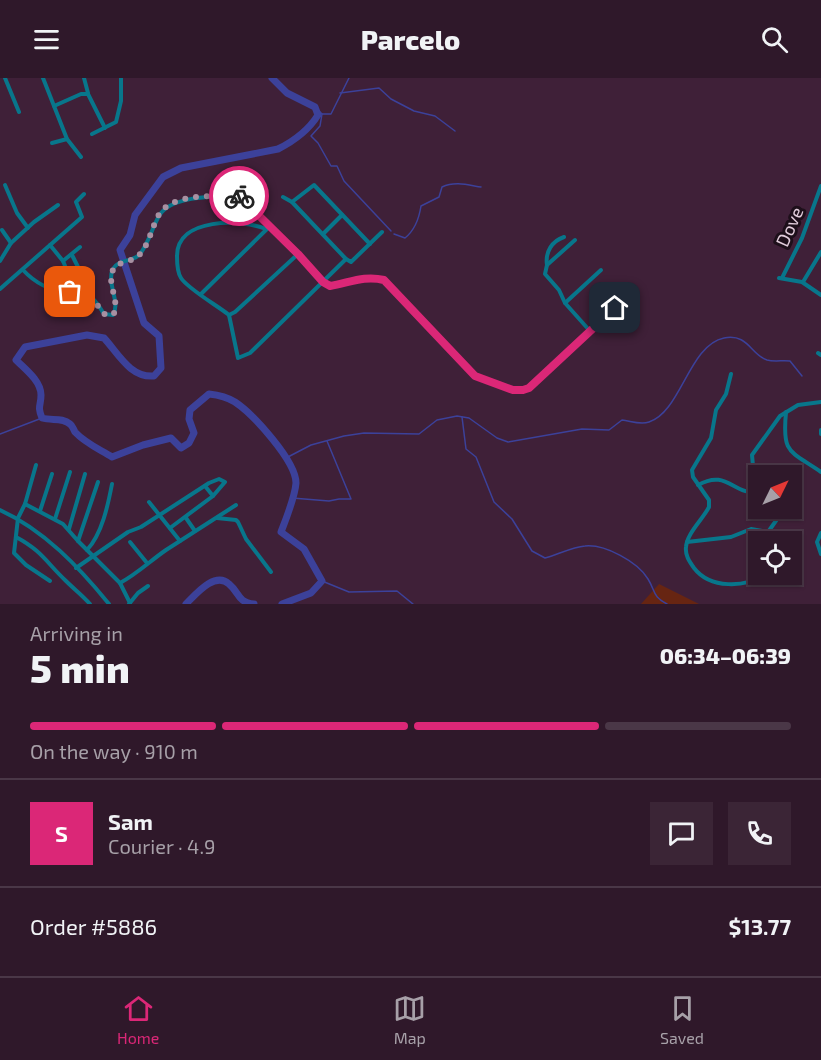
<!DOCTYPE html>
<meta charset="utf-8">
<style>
:root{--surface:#2f182a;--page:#3b2536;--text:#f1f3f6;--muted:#a7a0a8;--line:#4a3747;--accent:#db2777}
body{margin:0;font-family:"Exo 2",sans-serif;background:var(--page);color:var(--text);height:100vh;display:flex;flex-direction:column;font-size:22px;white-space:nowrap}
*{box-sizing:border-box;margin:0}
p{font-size:20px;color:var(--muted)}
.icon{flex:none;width:33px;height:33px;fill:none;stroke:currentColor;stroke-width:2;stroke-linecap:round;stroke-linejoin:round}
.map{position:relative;height:526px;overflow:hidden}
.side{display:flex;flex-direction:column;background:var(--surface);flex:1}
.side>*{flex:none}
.needle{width:39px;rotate:47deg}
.controls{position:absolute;left:748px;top:387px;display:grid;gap:12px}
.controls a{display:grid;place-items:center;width:54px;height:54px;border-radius:0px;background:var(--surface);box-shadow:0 2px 4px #0004,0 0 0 2px var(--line);font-size:30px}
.pin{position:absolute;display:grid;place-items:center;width:51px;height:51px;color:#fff;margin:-26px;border-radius:12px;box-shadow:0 3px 9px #0006}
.courier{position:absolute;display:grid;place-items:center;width:60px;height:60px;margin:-30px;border:4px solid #db2777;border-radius:50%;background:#fff;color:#222;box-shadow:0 2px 8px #0007}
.summary em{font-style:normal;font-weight:800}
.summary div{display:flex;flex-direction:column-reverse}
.summary{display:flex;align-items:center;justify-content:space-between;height:102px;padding:0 30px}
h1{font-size:39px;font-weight:800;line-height:45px}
.bar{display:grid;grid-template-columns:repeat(4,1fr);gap:9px 6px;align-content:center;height:72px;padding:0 30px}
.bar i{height:8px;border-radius:4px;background:var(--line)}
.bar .active{background:var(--accent)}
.bar p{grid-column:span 4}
.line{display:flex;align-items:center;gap:15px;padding:0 30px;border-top:2px solid var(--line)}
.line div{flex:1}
.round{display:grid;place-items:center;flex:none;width:63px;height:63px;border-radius:0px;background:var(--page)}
header{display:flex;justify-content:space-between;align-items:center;height:78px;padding:0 30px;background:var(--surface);font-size:27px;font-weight:800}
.tabs{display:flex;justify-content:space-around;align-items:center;height:84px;border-top:2px solid var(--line);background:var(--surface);font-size:16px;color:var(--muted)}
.tabs a{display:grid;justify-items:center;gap:3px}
.tabs .active{color:var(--accent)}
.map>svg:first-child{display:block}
</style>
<header><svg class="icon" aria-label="menu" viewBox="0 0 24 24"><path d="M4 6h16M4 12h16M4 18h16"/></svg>Parcelo<svg class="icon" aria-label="search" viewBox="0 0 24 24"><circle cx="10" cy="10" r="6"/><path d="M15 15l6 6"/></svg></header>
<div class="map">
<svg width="821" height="526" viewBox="0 0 821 526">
<rect width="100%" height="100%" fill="#3f2038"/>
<polygon fill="#672512" points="659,506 699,526 641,526"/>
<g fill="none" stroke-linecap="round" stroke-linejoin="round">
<g stroke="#3c419a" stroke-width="1.5">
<polyline points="340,15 379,10 391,21 414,33 435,38 455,53"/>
<polyline points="315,29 322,36 320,48 311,58 318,65 331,88 337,88 344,103 391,153"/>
<polyline points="322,36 331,36 349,0"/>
<path d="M 394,156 L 405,160 C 415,152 419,141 421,128 L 439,119 L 442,109 C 455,103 468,107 481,109"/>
<path d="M 462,339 L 466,371 L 476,379 L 494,424 L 512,441 L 532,473 L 545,480 C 557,477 572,469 585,468 C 605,466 638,484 648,501 C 656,514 652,518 667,526"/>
<polyline points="0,356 42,340"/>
<path d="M 286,380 L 311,367 L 344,358 L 364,355 L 419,356 L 437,342 L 457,338 L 469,340 L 497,360 L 508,364 L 582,351 L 609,352 L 622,342 C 631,343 640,347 649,344 C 681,334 689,267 724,260 C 748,255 751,277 767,282 C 774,284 783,282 790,283 L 802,298"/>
<polyline points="292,420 329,423 339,421 351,421 327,363"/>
<polyline points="322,503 349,514 397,513 413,526"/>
</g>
<g stroke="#3c419a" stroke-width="7">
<path d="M 272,0 L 287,15 L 315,29 L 318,37 C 308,53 294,63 278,71 L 181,90 L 163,99 L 135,137 L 130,157 L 120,172 L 144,245 L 159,258 L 161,290 L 154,298 C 130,300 118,275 104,260 L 87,257 L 25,269 L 16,282 C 25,291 41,303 41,317 C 41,328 37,328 42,340 C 52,343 62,339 70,346 C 73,348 73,351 75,354 C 85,365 99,371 112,379 L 143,367 L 171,360 L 181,370 L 189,365 L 194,355 L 189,341 L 190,332 L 209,316 C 218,317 227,319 235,324 C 253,336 296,383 296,405 C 295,419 286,441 281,454 L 304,471 L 322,503 L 311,515 L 282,526"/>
<path d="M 186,526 C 196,516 215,493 229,506 C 240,515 237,524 254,526"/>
</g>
<g stroke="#08768b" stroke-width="4">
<polyline points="5,0 19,34"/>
<polyline points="43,0 67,61 81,79"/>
<polyline points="84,0 88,15"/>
<polyline points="54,28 81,16 88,16 105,50"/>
<polyline points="92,56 116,44 121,23 121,0"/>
<polyline points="52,65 67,61"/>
<polyline points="5,107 17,135 28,150"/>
<path d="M 239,118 L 323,204 L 330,208 C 349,205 364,197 384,202 L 475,298 L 513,312 L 523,312 L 529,310 L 627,218"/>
<polyline points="283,119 292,124 346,181 351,184 382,154"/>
<polyline points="292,124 314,107 370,166"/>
<path d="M 266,151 C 242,141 177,139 177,178 C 177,185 177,194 181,200 C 188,211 218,228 229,237 L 238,280 L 250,275 L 346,181"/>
<polyline points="2,152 11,165"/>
<polyline points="323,156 342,137"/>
<polyline points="575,162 547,187 545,196 559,212 565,225 590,253"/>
<polyline points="50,167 63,183 80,169"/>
<polyline points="72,177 87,207"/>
<polyline points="0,183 11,165 34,144 58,127"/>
<polyline points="63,183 76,214"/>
<path d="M 547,187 C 545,174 552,163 564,159"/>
<path d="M 23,192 C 35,205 51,213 69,215 C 74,215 79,214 84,215 C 93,218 99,228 104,236 L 113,237 C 121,224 106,205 113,191 C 118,181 134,184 140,176 C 149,164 152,150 159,138 C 172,114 231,119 256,117"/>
<polyline points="779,200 802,204 821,217"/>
<polyline points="782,200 802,160 821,108"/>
<polyline points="803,204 821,174"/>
<polyline points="0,211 82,139 76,124 84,116"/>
<polyline points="201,216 267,151"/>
<polyline points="565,225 601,192"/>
<polyline points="229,237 235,234 298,176"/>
<polyline points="818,275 821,277"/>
<path d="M 731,296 L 726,316 L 716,332 L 711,360 L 692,392 L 693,399 L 709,422 L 709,429 C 703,441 687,455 686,469 C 685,477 689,483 694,490 C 710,511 745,510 766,496"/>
<path d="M 786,334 C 782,376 789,372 821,394"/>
<polyline points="821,352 821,356"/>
<polyline points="36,387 25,426 18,440 14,475 26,487 50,503"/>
<polyline points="761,398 753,388 752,377 780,338 798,327 821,324"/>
<path d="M 698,407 C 727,391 732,416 759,415"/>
<polyline points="205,408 213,418"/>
<polyline points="149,424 180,463"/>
<path d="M 25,426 L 63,446 L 78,463 L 120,505 C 137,496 150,483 166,472 C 189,457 213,442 236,427"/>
<path d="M 0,432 C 44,452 79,489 109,526"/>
<polyline points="40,433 52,396"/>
<polyline points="186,440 195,453"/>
<polyline points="217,440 236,442 238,444 246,461 271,494"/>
<polyline points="55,441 70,394"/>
<polyline points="69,451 85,396"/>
<polyline points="821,455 817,464 821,476"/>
<path d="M 16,459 C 42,473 46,484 66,503 C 74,511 82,517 90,526"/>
<polyline points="78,463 98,404"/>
<polyline points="130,464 147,485"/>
<polyline points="687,464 731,459 751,451 768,454"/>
<polyline points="765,464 768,454 785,430"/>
<path d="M 87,472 C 102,456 108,427 112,406"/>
<polyline points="76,490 128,454 141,449 209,405 219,401 225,404 213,418 170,450"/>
<polyline points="120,505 130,525"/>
<polyline points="129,526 138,515 148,508"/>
</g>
</g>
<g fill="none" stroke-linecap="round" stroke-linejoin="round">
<path stroke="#a890a2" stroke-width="6" stroke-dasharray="0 10.8" d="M 70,214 C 88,214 94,222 104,236 L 113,237 C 121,224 106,205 113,192 C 118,182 133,185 140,176 C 150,165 152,147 160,135 C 176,114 216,119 239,118"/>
<path stroke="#db2777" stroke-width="8" d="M 239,118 L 298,176 L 323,204 L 330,208 C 349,205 364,197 384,202 L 475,298 L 513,312 L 523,312 L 529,310 L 615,230"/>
</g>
<g text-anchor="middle" stroke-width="6" stroke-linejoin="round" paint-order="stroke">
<g font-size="18" fill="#e1ccdb" stroke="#1d0f1a">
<text transform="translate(790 149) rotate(-66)" y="6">Dove</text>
</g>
</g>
</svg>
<div class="controls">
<a><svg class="needle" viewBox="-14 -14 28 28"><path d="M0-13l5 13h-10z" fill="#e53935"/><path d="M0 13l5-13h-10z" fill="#a7a0a8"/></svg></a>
<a><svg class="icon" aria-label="locate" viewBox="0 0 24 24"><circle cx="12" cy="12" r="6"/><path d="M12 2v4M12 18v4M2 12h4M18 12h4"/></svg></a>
</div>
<div class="pin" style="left:70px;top:214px;background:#ea580c"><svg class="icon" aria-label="bag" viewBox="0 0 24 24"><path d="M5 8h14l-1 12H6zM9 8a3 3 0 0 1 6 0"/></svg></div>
<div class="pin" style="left:615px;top:230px;background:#1f2937"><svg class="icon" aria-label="home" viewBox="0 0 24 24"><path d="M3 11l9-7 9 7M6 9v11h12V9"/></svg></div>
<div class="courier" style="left:239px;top:118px"><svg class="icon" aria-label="bike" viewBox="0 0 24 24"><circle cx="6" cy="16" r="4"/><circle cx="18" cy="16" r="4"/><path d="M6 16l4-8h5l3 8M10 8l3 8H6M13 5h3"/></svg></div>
</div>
<section class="side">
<div class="summary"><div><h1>5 min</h1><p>Arriving in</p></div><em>06:34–06:39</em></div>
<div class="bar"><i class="active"></i><i class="active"></i><i class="active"></i><i></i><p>On the way · 910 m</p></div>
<div class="line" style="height:108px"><b class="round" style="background:var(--accent);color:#fff">S</b><div><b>Sam</b><p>Courier · 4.9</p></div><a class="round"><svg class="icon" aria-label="chat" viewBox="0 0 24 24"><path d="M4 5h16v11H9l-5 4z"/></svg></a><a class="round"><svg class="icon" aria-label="phone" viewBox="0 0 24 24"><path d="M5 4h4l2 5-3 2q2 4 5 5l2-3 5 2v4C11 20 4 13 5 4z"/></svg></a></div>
<div class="line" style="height:78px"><div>Order #5886</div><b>$13.77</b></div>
</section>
<nav class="tabs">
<a class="active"><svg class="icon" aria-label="home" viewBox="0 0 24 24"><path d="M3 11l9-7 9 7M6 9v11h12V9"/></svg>Home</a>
<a><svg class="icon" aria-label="map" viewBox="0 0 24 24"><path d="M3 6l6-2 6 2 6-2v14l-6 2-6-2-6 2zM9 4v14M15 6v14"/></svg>Map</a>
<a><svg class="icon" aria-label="saved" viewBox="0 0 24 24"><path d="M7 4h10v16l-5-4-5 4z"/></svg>Saved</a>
</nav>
